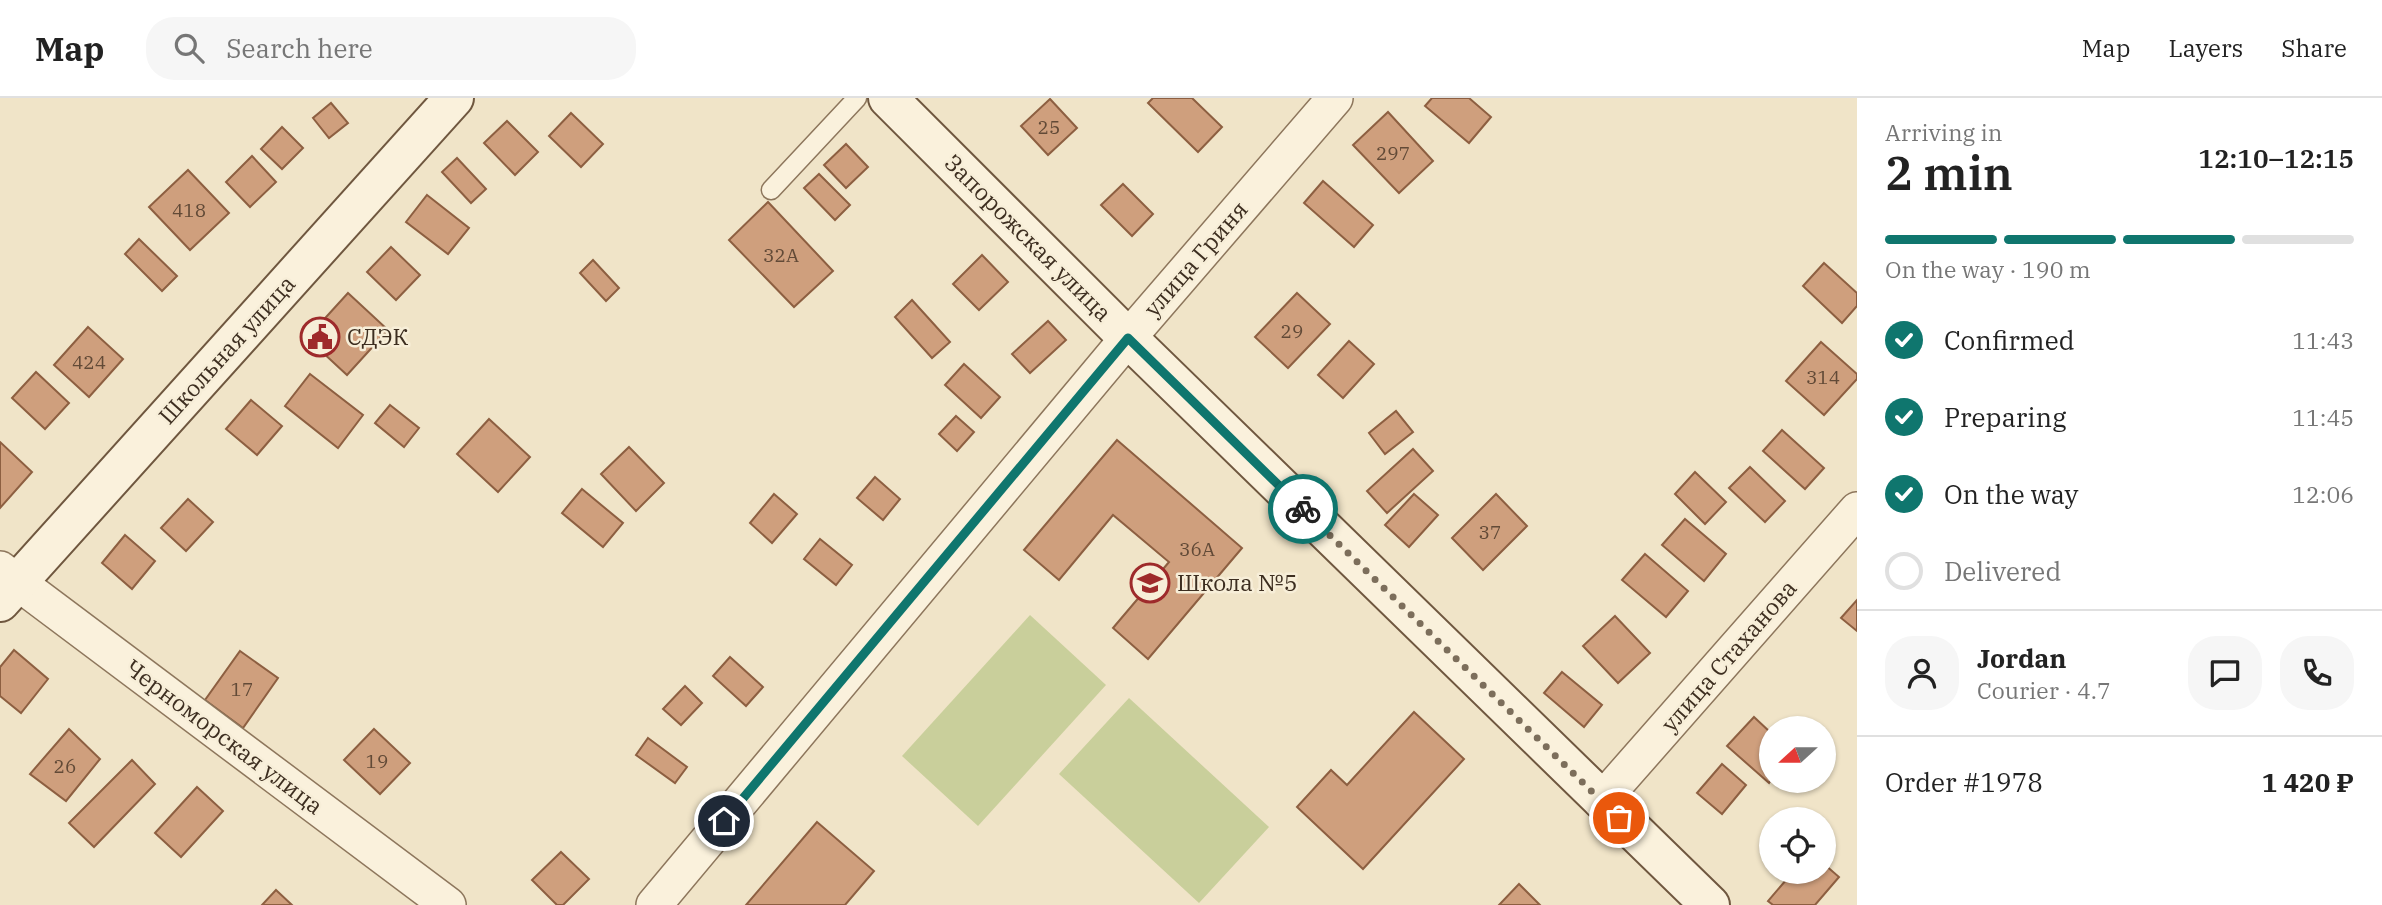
<!DOCTYPE html>
<meta charset="utf-8">
<style>
:root{--surface:#fff;--page:#f6f6f6;--text:#222;--muted:#767676;--line:#e0e0e0;--accent:#0f766e}
body{margin:0;font-family:"IBM Plex Serif",serif;background:var(--page);color:var(--text);height:100vh;display:flex;flex-direction:column;font-size:26px;white-space:nowrap}
*{box-sizing:border-box;margin:0}
p{font-size:23px;color:var(--muted)}
.icon{flex:none;width:38px;height:38px;fill:none;stroke:currentColor;stroke-width:2;stroke-linecap:round;stroke-linejoin:round}
.map{position:relative;flex:1;overflow:hidden}
.sheet{display:flex;flex-direction:column;background:var(--surface);width:525px}
.sheet>*{flex:none}
.needle{width:46px;rotate:249deg}
.controls{position:absolute;left:1759px;top:618px;display:grid;gap:14px}
.controls a{display:grid;place-items:center;width:77px;height:77px;border-radius:50%;background:var(--surface);box-shadow:0 2px 5px #0004;font-size:35px}
.pin{position:absolute;display:grid;place-items:center;width:60px;height:60px;color:#fff;margin:-30px;border:4px solid #fff;border-radius:50%;box-shadow:0 2px 7px #0007}
.courier{position:absolute;display:grid;place-items:center;width:70px;height:70px;margin:-35px;border:5px solid #0f766e;border-radius:50%;background:#fff;color:#222;box-shadow:0 2px 9px #0007}
.summary em{font-style:normal;font-weight:600}
.summary div{display:flex;flex-direction:column-reverse}
.summary{display:flex;align-items:center;justify-content:space-between;height:119px;padding:0 28px}
h1{font-size:46px;font-weight:600;line-height:52px}
.bar{display:grid;grid-template-columns:repeat(4,1fr);gap:10px 7px;align-content:center;height:84px;padding:0 28px}
.bar i{height:9px;border-radius:5px;background:var(--line)}
.bar .current{background:var(--accent)}
.bar p{grid-column:span 4}
.line{display:flex;align-items:center;gap:18px;padding:0 28px;border-top:2px solid var(--line)}
.line div{flex:1}
.round{display:grid;place-items:center;flex:none;width:74px;height:74px;border-radius:28px;background:var(--page)}
ol{padding:0 28px;list-style:none}
li{display:flex;align-items:center;gap:21px;height:77px}
li p{margin-inline-start:auto}
li .icon{padding:7px;border-radius:50%;background:var(--accent);color:#fff;stroke-width:4}
li:last-child{color:var(--muted)}
li i{width:38px;height:38px;border:4px solid var(--line);border-radius:50%}
header{display:flex;align-items:center;gap:42px;box-sizing:border-box;height:98px;padding:0 35px;background:var(--surface);border-bottom:2px solid var(--line)}
header strong{font-size:33px}
nav{display:flex;gap:38px;margin-inline-start:auto;font-size:24px}
.search{width:490px;height:63px;background:var(--page);display:flex;align-items:center;gap:18px;box-sizing:border-box;padding:0 24px;border-radius:28px;color:var(--muted);font-size:26px}
main{display:flex;flex:1;min-height:0}
.map>svg:first-child{display:block}
</style>
<header>
<strong>Map</strong>
<div class="search"><svg class="icon" aria-label="search" viewBox="0 0 24 24"><circle cx="10" cy="10" r="6"/><path d="M15 15l6 6"/></svg>Search here</div>
<nav><a>Map</a><a>Layers</a><a>Share</a></nav>
</header>
<main>
<div class="map">
<svg width="1857" height="807" viewBox="0 0 1857 807">
<rect width="100%" height="100%" fill="#f0e4c8"/>
<g fill="#c9cf9b">
<polygon points="1030,517 1106,587 978,728 902,658"/>
<polygon points="1129,600 1269,729 1199,805 1059,676"/>
</g>
<g fill="#cf9f7d" stroke="#8d5f41" stroke-width="2">
<polygon points="1153,0 1192,0 1222,29 1198,54 1148,5"/>
<polygon points="1432,0 1469,0 1491,19 1469,45 1425,8"/>
<polygon points="1050,1 1077,30 1048,57 1021,28"/>
<polygon points="331,5 348,25 329,40 313,20"/>
<polygon points="1388,14 1433,63 1399,95 1353,47"/>
<polygon points="571,15 603,46 581,69 549,38"/>
<polygon points="507,23 538,54 515,77 484,45"/>
<polygon points="282,29 303,50 282,71 261,51"/>
<polygon points="846,46 868,69 846,90 824,67"/>
<polygon points="252,58 276,84 250,109 226,84"/>
<polygon points="457,60 486,91 471,105 442,74"/>
<polygon points="188,72 229,115 190,152 149,109"/>
<polygon points="819,76 850,107 835,122 804,90"/>
<polygon points="1323,83 1373,127 1354,149 1304,105"/>
<polygon points="1123,86 1153,116 1132,138 1101,107"/>
<polygon points="427,97 469,130 448,156 406,124"/>
<polygon points="768,104 833,173 794,209 729,142"/>
<polygon points="139,141 177,178 162,193 125,156"/>
<polygon points="391,149 420,177 396,202 367,174"/>
<polygon points="982,157 1008,184 979,212 953,186"/>
<polygon points="593,162 619,190 606,203 580,175"/>
<polygon points="1824,165 1857,195 1857,208 1842,225 1803,188"/>
<polygon points="348,195 388,232 347,277 307,240"/>
<polygon points="1297,195 1330,226 1288,270 1255,239"/>
<polygon points="912,202 950,244 932,260 895,219"/>
<polygon points="1048,223 1066,242 1030,275 1012,256"/>
<polygon points="88,229 123,261 89,299 54,267"/>
<polygon points="1349,243 1374,266 1343,300 1318,277"/>
<polygon points="1821,244 1857,276 1857,281 1824,317 1786,283"/>
<polygon points="964,266 1000,299 981,320 945,287"/>
<polygon points="36,274 69,305 45,331 12,300"/>
<polygon points="310,276 363,317 338,350 285,308"/>
<polygon points="251,302 282,328 257,357 226,331"/>
<polygon points="390,307 419,330 404,349 375,325"/>
<polygon points="1396,313 1413,334 1385,356 1369,335"/>
<polygon points="956,318 974,334 957,353 939,336"/>
<polygon points="489,321 530,359 498,394 457,356"/>
<polygon points="1782,332 1824,370 1805,391 1763,353"/>
<polygon points="1117,342 1242,450 1148,561 1113,530 1169,464 1113,417 1059,482 1024,452"/>
<polygon points="0,344 32,374 0,410"/>
<polygon points="629,349 664,385 636,413 601,376"/>
<polygon points="1413,351 1433,373 1387,415 1367,393"/>
<polygon points="1750,369 1785,403 1765,424 1729,390"/>
<polygon points="1695,374 1726,404 1705,426 1675,396"/>
<polygon points="875,379 900,401 883,422 857,400"/>
<polygon points="582,391 623,425 603,449 562,415"/>
<polygon points="774,396 797,416 772,445 750,425"/>
<polygon points="1414,396 1438,417 1409,449 1385,427"/>
<polygon points="1496,396 1527,428 1483,472 1452,440"/>
<polygon points="188,401 213,424 186,453 161,430"/>
<polygon points="1685,421 1726,456 1704,483 1662,447"/>
<polygon points="125,437 155,463 132,491 102,465"/>
<polygon points="820,441 852,467 836,487 804,461"/>
<polygon points="1645,456 1688,493 1666,519 1622,482"/>
<polygon points="1857,502 1857,533 1841,520"/>
<polygon points="1615,518 1650,555 1618,585 1583,548"/>
<polygon points="14,552 48,581 21,615 0,598 0,569"/>
<polygon points="240,553 278,580 243,630 205,602"/>
<polygon points="730,559 763,589 746,608 713,578"/>
<polygon points="1562,574 1602,607 1584,629 1544,595"/>
<polygon points="685,588 702,605 681,627 663,611"/>
<polygon points="1414,614 1464,661 1363,771 1297,709 1331,672 1347,687"/>
<polygon points="1754,619 1771,635 1771,682 1769,685 1727,648"/>
<polygon points="69,631 100,661 66,703 30,676"/>
<polygon points="374,631 410,665 380,696 344,662"/>
<polygon points="648,640 687,669 675,685 636,657"/>
<polygon points="132,662 155,686 94,749 69,725"/>
<polygon points="1722,666 1746,687 1722,716 1697,695"/>
<polygon points="197,689 223,713 181,759 155,735"/>
<polygon points="817,724 874,773 845,807 746,807"/>
<polygon points="561,754 589,781 563,807 557,807 532,782"/>
<polygon points="1824,766 1839,779 1815,807 1773,807 1768,803 1793,774 1824,774"/>
<polygon points="1519,786 1540,807 1499,807"/>
<polygon points="276,792 292,807 262,807"/>
</g>
<g fill="none" stroke-linecap="round" stroke-linejoin="round">
<defs>
<polyline id="lane" points="771,92 857,0"/>
<g id="street">
<polyline points="0,471 448,807"/>
<polyline points="1601,703 1857,412"/>
<polyline points="654,807 1128,240 1335,0"/>
</g>
<g id="secondary">
<polyline points="888,0 1128,240 1710,807"/>
<polyline points="0,504 454,0"/>
</g>
</defs>
<use href="#lane" stroke="#8d765c" stroke-width="21"/>
<use href="#street" stroke="#8d765c" stroke-width="38"/>
<use href="#secondary" stroke="#6f573f" stroke-width="42"/>
<use href="#lane" stroke="#faf1dc" stroke-width="18"/>
<use href="#street" stroke="#faf1dc" stroke-width="35"/>
<use href="#secondary" stroke="#faf1dc" stroke-width="38"/>
</g>
<g fill="none" stroke-linecap="round" stroke-linejoin="round">
<polyline stroke="#7c6e5b" stroke-width="7" stroke-dasharray="0 12.6" points="1303,411 1619,720"/>
<polyline stroke="#0f766e" stroke-width="9" points="724,723 1128,240 1303,411"/>
</g>
<defs>
<symbol id="civic-ring" viewBox="-11 -11 22 22"><circle r="9.5" fill="#f7eed8" stroke="#9e2a2b" stroke-width="1.5"/><path d="M-.6-6.5H3V-4.5H.6V-3L4-1V1h2V6H-6V1h2V-1L-.6-3ZM-1.2 2.5V6h2.4V2.5Z" fill="#9e2a2b"/></symbol>
<symbol id="school-ring" viewBox="-11 -11 22 22"><circle r="9.5" fill="#f7eed8" stroke="#9e2a2b" stroke-width="1.5"/><path d="M0-5L7-2L0 1L-7-2ZM-4 1L0 2.5L4 1V4Q0 6-4 4Z" fill="#9e2a2b"/></symbol>
</defs>
<g fill-rule="evenodd">
<use href="#civic-ring" x="298" y="217" width="44" height="44"/>
<use href="#school-ring" x="1128" y="463" width="44" height="44"/>
</g>
<g text-anchor="middle" stroke-width="5" stroke-linejoin="round" paint-order="stroke">
<g font-size="19" fill="#624a37">
<text x="1049" y="36">25</text>
<text x="1393" y="62">297</text>
<text x="189" y="119">418</text>
<text x="781" y="164">32А</text>
<text x="1292" y="240">29</text>
<text x="89" y="271">424</text>
<text x="1823" y="286">314</text>
<text x="1490" y="441">37</text>
<text x="1197" y="458">36А</text>
<text x="242" y="598">17</text>
<text x="377" y="670">19</text>
<text x="65" y="675">26</text>
</g>
<g font-size="23" fill="#3d2e20" stroke="#f7eed8">
<text transform="translate(1028 140) rotate(45)" y="8">Запорожская улица</text>
<text transform="translate(1196 161) rotate(-49)" y="8">улица Гриня</text>
<text transform="translate(227 252) rotate(-48)" y="8">Школьная улица</text>
<text transform="translate(1729 558) rotate(-49)" y="8">улица Стаханова</text>
<text transform="translate(224 639) rotate(37)" y="8">Черноморская улица</text>
</g>
<g font-size="23" fill="#3d2e20" stroke="#f7eed8" text-anchor="start">
<text x="347" y="247">СДЭК</text>
<text x="1177" y="493">Школа №5</text>
</g>
</g>
</svg>
<div class="controls">
<a><svg class="needle" viewBox="-14 -14 28 28"><path d="M0-13l5 13h-10z" fill="#e53935"/><path d="M0 13l5-13h-10z" fill="#767676"/></svg></a>
<a><svg class="icon" aria-label="locate" viewBox="0 0 24 24"><circle cx="12" cy="12" r="6"/><path d="M12 2v4M12 18v4M2 12h4M18 12h4"/></svg></a>
</div>
<div class="pin" style="left:1619px;top:720px;background:#ea580c"><svg class="icon" aria-label="bag" viewBox="0 0 24 24"><path d="M5 8h14l-1 12H6zM9 8a3 3 0 0 1 6 0"/></svg></div>
<div class="pin" style="left:724px;top:723px;background:#1f2937"><svg class="icon" aria-label="home" viewBox="0 0 24 24"><path d="M3 11l9-7 9 7M6 9v11h12V9"/></svg></div>
<div class="courier" style="left:1303px;top:411px"><svg class="icon" aria-label="bike" viewBox="0 0 24 24"><circle cx="6" cy="16" r="4"/><circle cx="18" cy="16" r="4"/><path d="M6 16l4-8h5l3 8M10 8l3 8H6M13 5h3"/></svg></div>
</div>
<section class="sheet">
<div class="summary"><div><h1>2 min</h1><p>Arriving in</p></div><em>12:10–12:15</em></div>
<div class="bar"><i class="current"></i><i class="current"></i><i class="current"></i><i></i><p>On the way · 190 m</p></div>
<ol>
<li><svg class="icon" aria-label="check" viewBox="0 0 24 24"><path d="M5 12l5 5 9-10"/></svg>Confirmed<p>11:43</p></li>
<li><svg class="icon" aria-label="check" viewBox="0 0 24 24"><path d="M5 12l5 5 9-10"/></svg>Preparing<p>11:45</p></li>
<li><svg class="icon" aria-label="check" viewBox="0 0 24 24"><path d="M5 12l5 5 9-10"/></svg>On the way<p>12:06</p></li>
<li><i></i>Delivered</li>
</ol>
<div class="line" style="height:126px"><a class="round"><svg class="icon" aria-label="person" viewBox="0 0 24 24"><circle cx="12" cy="8" r="4"/><path d="M4 21q1-7 8-7t8 7"/></svg></a><div><b>Jordan</b><p>Courier · 4.7</p></div><a class="round"><svg class="icon" aria-label="chat" viewBox="0 0 24 24"><path d="M4 5h16v11H9l-5 4z"/></svg></a><a class="round"><svg class="icon" aria-label="phone" viewBox="0 0 24 24"><path d="M5 4h4l2 5-3 2q2 4 5 5l2-3 5 2v4C11 20 4 13 5 4z"/></svg></a></div>
<div class="line" style="height:91px"><div>Order #1978</div><b>1 420 ₽</b></div>
</section>
</main>
